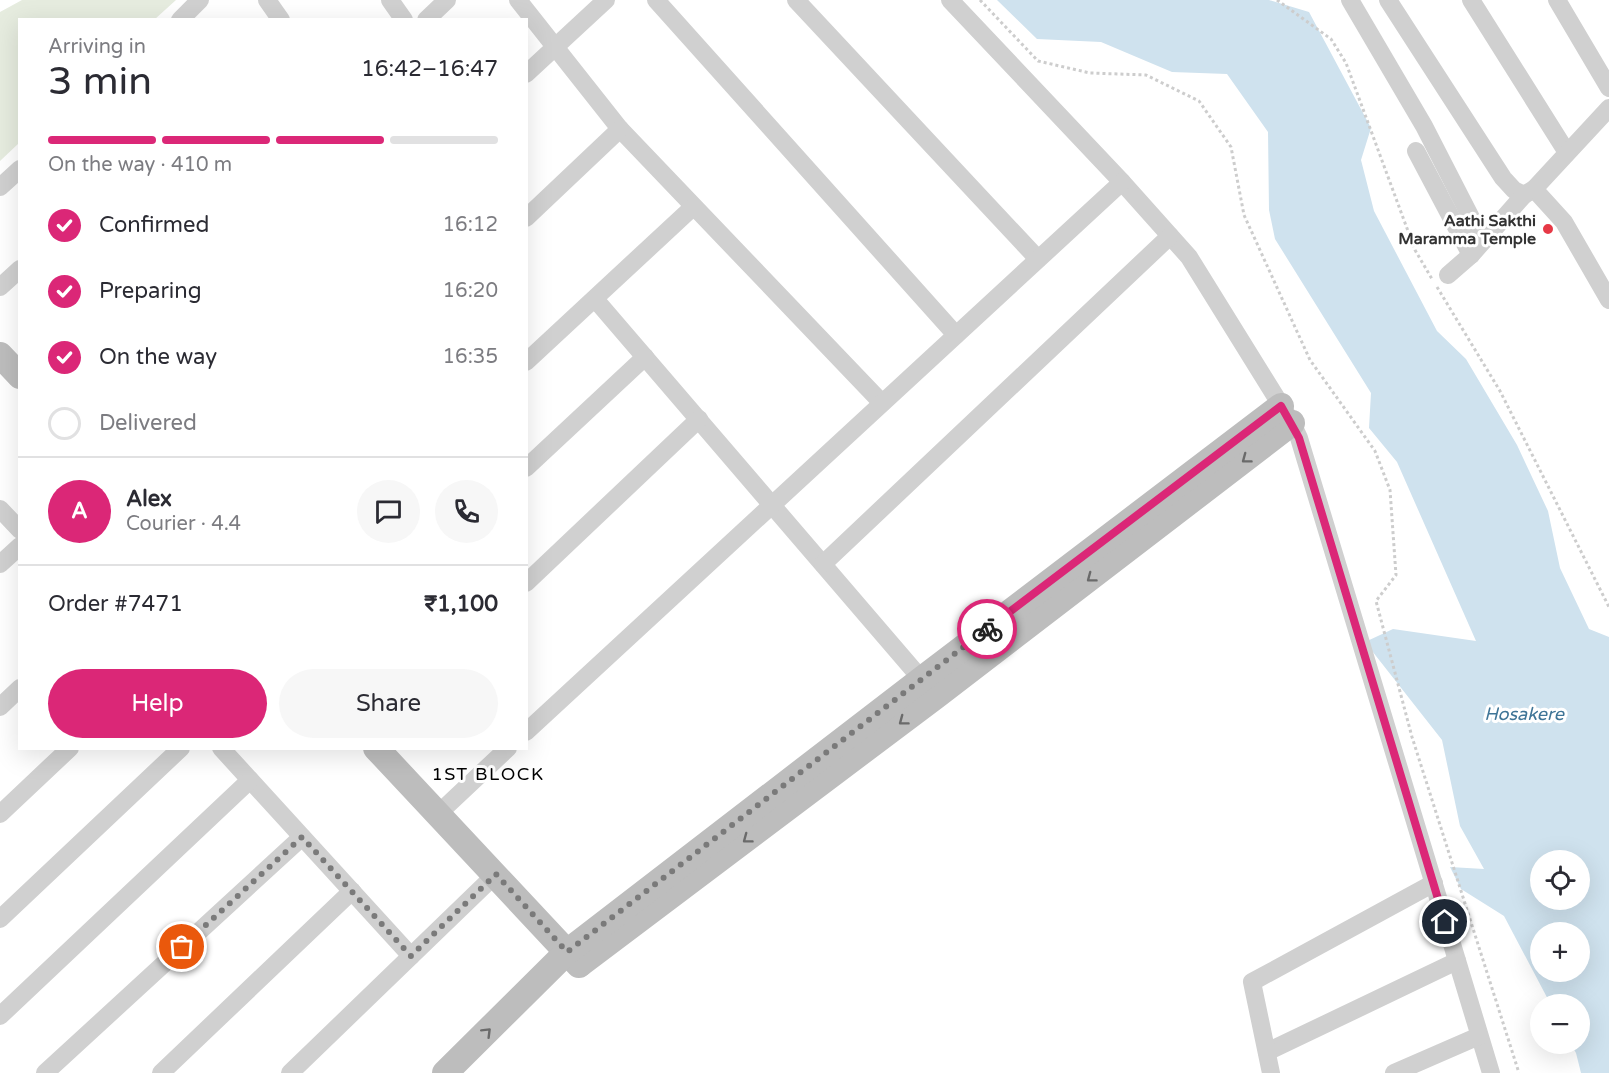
<!DOCTYPE html>
<meta charset="utf-8">
<style>
:root{--surface:#fff;--page:#f7f7f7;--text:#2b2b33;--muted:#7c7c81;--line:#e1e1e2;--accent:#db2777}
body{margin:0;font-family:"Varela Round",sans-serif;background:var(--page);color:var(--text);height:100vh;display:flex;flex-direction:column;font-size:22px;white-space:nowrap}
*{box-sizing:border-box;margin:0}
p{font-size:20px;color:var(--muted)}
.icon{flex:none;width:33px;height:33px;fill:none;stroke:currentColor;stroke-width:2;stroke-linecap:round;stroke-linejoin:round}
.map{position:relative;flex:1;overflow:hidden}
.drawer{position:absolute;left:18px;top:18px;width:510px;height:732px;display:flex;flex-direction:column;background:var(--surface);border-radius:0px;box-shadow:0 6px 24px #0002}
.drawer>*{flex:none}
.buttons{position:absolute;left:1530px;top:850px;display:grid;gap:12px}
.buttons a{display:grid;place-items:center;width:60px;height:60px;border-radius:50%;background:var(--surface);box-shadow:0 6px 24px #0002;font-size:30px}
.pin{position:absolute;display:grid;place-items:center;width:51px;height:51px;color:#fff;margin:-26px;border:3px solid #fff;border-radius:50%;box-shadow:0 2px 6px #0007}
.courier{position:absolute;display:grid;place-items:center;width:60px;height:60px;margin:-30px;border:4px solid #db2777;border-radius:50%;background:#fff;color:#222;box-shadow:0 2px 8px #0007}
.overview em{font-style:normal;font-weight:600}
.overview div{display:flex;flex-direction:column-reverse}
.overview{display:flex;align-items:center;justify-content:space-between;height:102px;padding:0 30px}
h1{font-size:39px;font-weight:600;line-height:45px}
.bar{display:grid;grid-template-columns:repeat(4,1fr);gap:9px 6px;align-content:center;height:72px;padding:0 30px}
.bar i{height:8px;border-radius:4px;background:var(--line)}
.bar .selected{background:var(--accent)}
.bar p{grid-column:span 4}
.line{display:flex;align-items:center;gap:15px;padding:0 30px;border-top:2px solid var(--line)}
.line div{flex:1}
.round{display:grid;place-items:center;flex:none;width:63px;height:63px;border-radius:32px;background:var(--page)}
ol{padding:0 30px;list-style:none}
li{display:flex;align-items:center;gap:18px;height:66px}
li p{margin-inline-start:auto}
li .icon{padding:6px;border-radius:50%;background:var(--accent);color:#fff;stroke-width:4}
li:last-child{color:var(--muted)}
li i{width:33px;height:33px;border:3px solid var(--line);border-radius:50%}
.cta{display:flex;gap:12px;margin-top:auto;padding:12px 30px}
.cta a{flex:1;height:69px;border-radius:36px;background:var(--accent);color:#fff;font-size:24px;font-weight:600;line-height:69px;text-align:center}
.cta a+a{background:var(--page);color:var(--text)}
.map>svg:first-child{display:block}
</style>
<div class="map">
<svg width="1609" height="1073" viewBox="0 0 1609 1073">
<rect width="100%" height="100%" fill="#fff"/>
<polygon fill="#e6ecdf" points="22,0 176,0 155,19 20,20 19,143 0,161 0,12"/>
<path fill="#cfe2ee" fill-rule="evenodd" d="M 997,0 L 1269,0 L 1309,12 L 1371,128 L 1361,160 L 1374,211 L 1437,331 L 1466,359 L 1517,445 L 1548,511 L 1560,568 L 1589,629 L 1609,637 L 1609,1073 L 1581,1073 L 1576,1053 L 1571,1044 L 1580,1044 L 1580,1005 L 1551,1005 L 1504,916 L 1461,889 L 1450,867 L 1484,869 L 1460,826 L 1442,740 L 1365,642 L 1393,629 L 1476,641 L 1397,462 L 1369,428 L 1371,393 L 1275,239 L 1269,210 L 1268,132 L 1227,74 L 1172,72 L 1101,42 L 1037,39 ZM 1540,861 L 1580,861 L 1580,900 L 1540,900 ZM 1540,933 L 1580,933 L 1580,972 L 1540,972 Z"/>
<g fill="none" stroke-linecap="round" stroke-linejoin="round">
<g stroke="#cdcdcd" stroke-width="3" stroke-dasharray="3 3" stroke-linecap="butt">
<polyline points="980,0 1038,61 1090,73 1146,75 1199,101 1231,147 1244,215 1310,360 1375,451 1390,490 1396,575 1376,601 1412,737 1519,1073"/>
<polyline points="1277,0 1331,39 1346,63 1415,250 1432,279"/>
<polyline points="1437,287 1500,391 1609,607"/>
</g>
<g stroke="#d0d0d0" stroke-width="18">
<polyline points="267,0 281,20"/>
<polyline points="390,0 404,20"/>
<polyline points="518,0 620,129 882,403"/>
<polyline points="656,0 956,335"/>
<polyline points="796,0 1038,259"/>
<polyline points="950,0 1122,182 1189,257 1292,423 1299,438 1491,1073"/>
<polyline points="1350,0 1424,126 1483,241"/>
<polyline points="1388,0 1503,178 1514,190 1524,195 1534,189"/>
<polyline points="1471,0 1566,151 1566,154"/>
<polyline points="1557,0 1609,88"/>
<polyline points="180,20 200,0"/>
<polyline points="426,20 447,0"/>
<polyline points="526,74 606,0"/>
<polyline points="1609,108 1534,189 1564,222 1609,300"/>
<polyline points="1416,151 1471,255"/>
<polyline points="0,187 20,169"/>
<polyline points="526,218 620,129"/>
<polyline points="1448,275 1471,255 1524,195"/>
<polyline points="0,287 20,269"/>
<polyline points="595,299 929,688"/>
<polyline points="526,362 693,207"/>
<polyline points="526,468 645,357"/>
<polyline points="0,509 20,530"/>
<polyline points="0,564 20,546"/>
<polyline points="823,564 1170,236"/>
<polyline points="526,583 699,419"/>
<polyline points="0,707 20,688"/>
<polyline points="526,732 1122,182"/>
<polyline points="221,748 411,956"/>
<polyline points="0,814 70,748"/>
<polyline points="438,814 508,748"/>
<polyline points="0,919 181,748"/>
<polyline points="0,1016 250,780"/>
<polyline points="1267,1052 1457,961"/>
<polyline points="45,1073 302,837"/>
<polyline points="161,1073 352,891"/>
<polyline points="290,1073 496,874"/>
<polyline points="1271,1073 1252,982 1434,883"/>
<polyline points="1394,1073 1479,1036"/>
</g>
<g stroke="#bdbdbd" stroke-width="26">
<polyline points="0,355 20,376"/>
<polyline points="376,748 579,965"/>
<polyline points="580,964 936,696 1292,423"/>
<polyline points="445,1073 567,952 922,679 1281,406"/>
</g>
</g>
<defs><path id="oneway-chevron" d="M-2-3.5L2.5 0L-2 3.5" fill="none" stroke-width="1.6" stroke-linecap="round" stroke-linejoin="round" transform="scale(1.5)"/></defs>
<g stroke="#6a6a6a">
<use href="#oneway-chevron" transform="translate(1246 459) rotate(143)"/>
<use href="#oneway-chevron" transform="translate(1091 578) rotate(143)"/>
<use href="#oneway-chevron" transform="translate(903 721) rotate(143)"/>
<use href="#oneway-chevron" transform="translate(747 839) rotate(143)"/>
<use href="#oneway-chevron" transform="translate(487 1032) rotate(-45)"/>
</g>
<g fill="none" stroke-linecap="round" stroke-linejoin="round">
<polyline stroke="#7a7a7a" stroke-width="6" stroke-dasharray="0 10.8" points="182,947 302,837 411,956 496,874 567,952 987,629"/>
<polyline stroke="#db2777" stroke-width="8" points="987,629 1281,406 1299,438 1445,922"/>
</g>
<circle fill="#e63946" stroke="#fff" stroke-width="2" cx="1548" cy="229" r="6"/>
<g text-anchor="middle" stroke-width="6" stroke-linejoin="round" paint-order="stroke">
<g font-size="16" font-weight="bold" fill="#333" stroke="#fff" text-anchor="end">
<text x="1536" y="226">Aathi Sakthi<tspan x="1536" dy="18">Maramma Temple</tspan></text>
</g>
<g font-size="18" font-style="italic" fill="#3f7597" stroke="#fff">
<text x="1524" y="720">Hosakere</text>
</g>
<g font-size="18" letter-spacing="1.5" fill="#000" stroke="#fff">
<text x="488" y="780">1ST BLOCK</text>
</g>
</g>
</svg>
<div class="buttons">
<a><svg class="icon" aria-label="locate" viewBox="0 0 24 24"><circle cx="12" cy="12" r="6"/><path d="M12 2v4M12 18v4M2 12h4M18 12h4"/></svg></a>
<a>+</a>
<a>−</a>
</div>
<div class="pin" style="left:182px;top:947px;background:#ea580c"><svg class="icon" aria-label="bag" viewBox="0 0 24 24"><path d="M5 8h14l-1 12H6zM9 8a3 3 0 0 1 6 0"/></svg></div>
<div class="pin" style="left:1445px;top:922px;background:#1f2937"><svg class="icon" aria-label="home" viewBox="0 0 24 24"><path d="M3 11l9-7 9 7M6 9v11h12V9"/></svg></div>
<div class="courier" style="left:987px;top:629px"><svg class="icon" aria-label="bike" viewBox="0 0 24 24"><circle cx="6" cy="16" r="4"/><circle cx="18" cy="16" r="4"/><path d="M6 16l4-8h5l3 8M10 8l3 8H6M13 5h3"/></svg></div>
<section class="drawer">
<div class="overview"><div><h1>3 min</h1><p>Arriving in</p></div><em>16:42–16:47</em></div>
<div class="bar"><i class="selected"></i><i class="selected"></i><i class="selected"></i><i></i><p>On the way · 410 m</p></div>
<ol>
<li><svg class="icon" aria-label="check" viewBox="0 0 24 24"><path d="M5 12l5 5 9-10"/></svg>Confirmed<p>16:12</p></li>
<li><svg class="icon" aria-label="check" viewBox="0 0 24 24"><path d="M5 12l5 5 9-10"/></svg>Preparing<p>16:20</p></li>
<li><svg class="icon" aria-label="check" viewBox="0 0 24 24"><path d="M5 12l5 5 9-10"/></svg>On the way<p>16:35</p></li>
<li><i></i>Delivered</li>
</ol>
<div class="line" style="height:108px"><b class="round" style="background:var(--accent);color:#fff">A</b><div><b>Alex</b><p>Courier · 4.4</p></div><a class="round"><svg class="icon" aria-label="chat" viewBox="0 0 24 24"><path d="M4 5h16v11H9l-5 4z"/></svg></a><a class="round"><svg class="icon" aria-label="phone" viewBox="0 0 24 24"><path d="M5 4h4l2 5-3 2q2 4 5 5l2-3 5 2v4C11 20 4 13 5 4z"/></svg></a></div>
<div class="line" style="height:78px"><div>Order #7471</div><b>₹1,100</b></div>
<div class="cta"><a>Help</a><a>Share</a></div>
</section>
</div>
